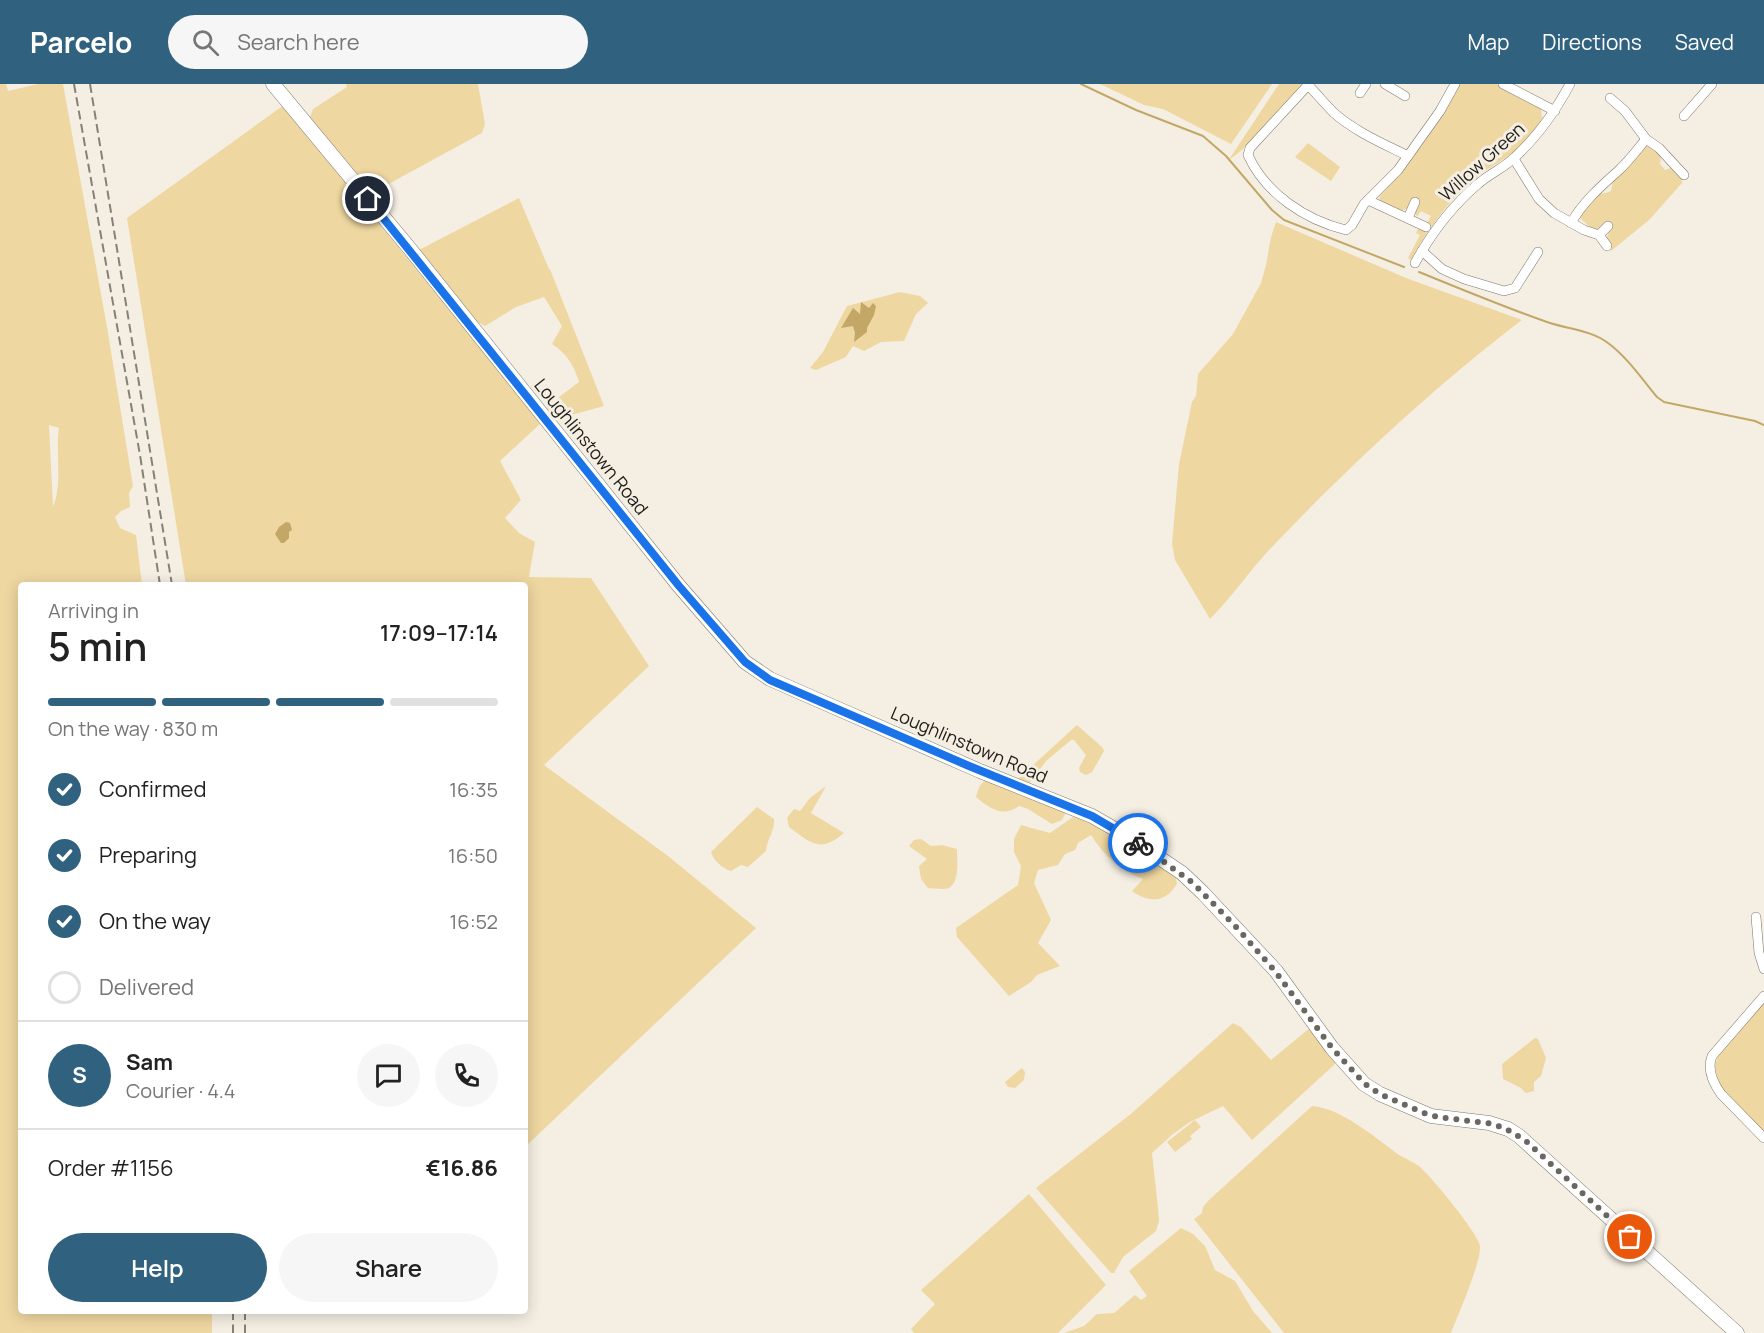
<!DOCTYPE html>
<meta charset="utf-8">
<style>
:root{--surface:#fff;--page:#f6f6f6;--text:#222;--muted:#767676;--line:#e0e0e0;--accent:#306280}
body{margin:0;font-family:Manrope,sans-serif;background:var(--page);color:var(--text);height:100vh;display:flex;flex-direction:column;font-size:22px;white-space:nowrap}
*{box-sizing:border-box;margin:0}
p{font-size:20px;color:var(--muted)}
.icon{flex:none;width:33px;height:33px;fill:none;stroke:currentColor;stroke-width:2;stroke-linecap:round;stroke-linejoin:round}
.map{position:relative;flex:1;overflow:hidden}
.panel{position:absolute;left:18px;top:498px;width:510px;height:732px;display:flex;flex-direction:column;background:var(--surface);border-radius:6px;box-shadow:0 3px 15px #0003}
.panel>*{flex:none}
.pin{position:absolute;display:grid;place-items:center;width:51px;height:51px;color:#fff;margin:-26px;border:3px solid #fff;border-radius:50%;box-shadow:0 2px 6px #0007}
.courier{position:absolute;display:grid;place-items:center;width:60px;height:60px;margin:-30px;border:4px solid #1a73e8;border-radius:50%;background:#fff;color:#222;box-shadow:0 2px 8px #0007}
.headline em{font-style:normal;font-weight:600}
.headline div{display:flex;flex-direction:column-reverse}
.headline{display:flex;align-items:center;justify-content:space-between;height:102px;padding:0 30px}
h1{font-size:39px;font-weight:600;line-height:45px}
.bar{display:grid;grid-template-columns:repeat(4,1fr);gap:9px 6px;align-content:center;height:72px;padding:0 30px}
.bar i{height:8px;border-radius:4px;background:var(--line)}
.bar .selected{background:var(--accent)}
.bar p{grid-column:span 4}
.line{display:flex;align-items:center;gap:15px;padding:0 30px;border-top:2px solid var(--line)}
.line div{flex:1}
.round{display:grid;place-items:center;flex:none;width:63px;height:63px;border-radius:32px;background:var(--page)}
ol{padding:0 30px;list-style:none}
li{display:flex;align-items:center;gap:18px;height:66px}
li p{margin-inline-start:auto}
li .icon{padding:6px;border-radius:50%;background:var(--accent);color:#fff;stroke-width:4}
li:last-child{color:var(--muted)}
li i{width:33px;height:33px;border:3px solid var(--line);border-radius:50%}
.button{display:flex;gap:12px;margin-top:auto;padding:12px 30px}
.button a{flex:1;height:69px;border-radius:36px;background:var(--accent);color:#fff;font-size:24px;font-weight:600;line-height:69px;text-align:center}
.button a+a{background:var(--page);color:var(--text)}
header{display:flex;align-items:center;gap:36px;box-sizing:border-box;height:84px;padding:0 30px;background:var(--accent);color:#fff}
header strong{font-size:28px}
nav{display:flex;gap:33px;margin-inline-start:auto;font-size:21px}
.search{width:420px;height:54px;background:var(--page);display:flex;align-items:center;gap:15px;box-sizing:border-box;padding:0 21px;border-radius:33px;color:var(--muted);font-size:22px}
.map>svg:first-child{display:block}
</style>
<header>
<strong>Parcelo</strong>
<div class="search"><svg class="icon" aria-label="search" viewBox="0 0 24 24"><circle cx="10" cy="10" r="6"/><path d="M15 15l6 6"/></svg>Search here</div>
<nav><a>Map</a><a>Directions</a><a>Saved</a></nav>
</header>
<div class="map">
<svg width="1764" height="1249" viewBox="0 0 1764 1249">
<rect width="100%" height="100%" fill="#f5efe3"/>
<g fill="#efd7a1" fill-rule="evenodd">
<path d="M 0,0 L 6,0 L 8,7 L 38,0 L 63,0 L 107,243 L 133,402 L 129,409 L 130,423 L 121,427 L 115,433 L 120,444 L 136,451 L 142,501 L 21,501 L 21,1227 L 212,1227 L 212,1249 L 0,1249 ZM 49,341 L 59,344 C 55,371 63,398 53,423 Z"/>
<polygon points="346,0 478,0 485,40 482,49 372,109 310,33 313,25 347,3"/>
<polygon points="1100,0 1272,0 1231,60 1163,25 1144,21"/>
<polygon points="1279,0 1304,0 1243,65 1228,77"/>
<path d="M 1459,0 L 1499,0 L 1541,24 L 1542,35 C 1532,50 1520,64 1504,75 C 1497,80 1488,84 1481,90 C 1452,111 1428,145 1411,176 L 1408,174 L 1420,151 L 1416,149 L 1419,143 L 1425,143 L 1431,132 L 1421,127 L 1417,133 L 1415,128 L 1409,124 L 1400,127 L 1380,117 L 1379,113 L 1404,86 Z"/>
<path d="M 284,21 C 369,128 455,233 541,339 L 500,377 L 521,416 L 505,434 L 519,449 L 535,458 L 529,493 L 591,494 L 649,582 L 544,681 L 668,772 L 756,844 L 525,1063 L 525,501 L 186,501 L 127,134 Z"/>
<polygon points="1308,59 1340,83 1331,97 1295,73"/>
<path d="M 1649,62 C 1657,65 1663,71 1660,80 L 1665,86 L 1670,84 L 1681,91 L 1682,99 L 1649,136 L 1611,167 L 1606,156 L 1610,145 L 1593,146 L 1580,134 L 1587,119 L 1596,110 L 1606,109 L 1611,107 L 1613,97 L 1644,63 Z"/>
<path d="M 519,114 L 549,185 L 550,185 L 604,322 L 557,335 L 546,323 L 579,298 C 574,281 567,270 552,260 L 562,242 L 544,213 L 516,223 L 485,242 L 470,234 L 417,167 Z"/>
<path d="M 1276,138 L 1406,194 L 1522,236 C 1435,302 1348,383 1272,463 C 1250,486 1232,513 1210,535 L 1175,476 L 1172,460 L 1179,380 L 1192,318 L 1196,312 L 1198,290 L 1233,250 L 1261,199 L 1266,181 L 1271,153 Z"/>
<polygon points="900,208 920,212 928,219 916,230 904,257 881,258 864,267 853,262 846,273 816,286 810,284 823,268 847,222"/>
<polygon points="1077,641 1103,664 1104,667 1092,688 1086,691 1080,688 1079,684 1086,671 1074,656 1071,656 1046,677 1029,700 1018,695"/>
<path d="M 991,695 L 1067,726 L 1062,736 L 1052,740 L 1028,725 L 1019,722 C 1003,734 989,724 976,713 C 979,703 980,697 991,695 Z"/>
<path d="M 826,702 L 811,729 L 844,749 C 820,769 812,760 789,743 L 787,734 L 794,725 L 800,727 L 810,714 Z"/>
<path d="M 757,723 L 774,735 C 775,747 767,755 766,767 L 748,783 L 741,781 L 731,787 C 723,785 713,776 711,768 Z"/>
<path d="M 1073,733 C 1101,743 1132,759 1151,782 L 1160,779 L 1176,794 L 1177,800 C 1166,818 1150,820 1132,807 L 1143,795 C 1120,786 1104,772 1091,751 L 1078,759 L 1075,766 L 1065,770 L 1058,781 L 1038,786 L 1034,799 L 1051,836 L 1038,859 L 1060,882 L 1037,891 L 1031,898 L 1009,912 L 957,853 L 956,844 L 1018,801 L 1021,782 L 1014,768 L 1014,755 L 1021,741 L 1050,749 Z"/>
<path d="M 921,755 L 931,762 L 942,761 L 957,765 C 957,775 960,798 949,804 C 944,806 934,804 928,804 L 921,795 L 919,782 L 927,775 L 909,762 L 914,756 Z"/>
<polygon points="1764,918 1764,1049 1725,1009 1718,997 1715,982 1719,969"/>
<polygon points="1233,939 1241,943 1271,976 1311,943 1336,977 1335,980 1252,1056 1223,1022 1190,1038 1173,1050 1152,1069 1158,1124 1159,1137 1156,1147 1123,1173 1114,1189 1111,1189 1036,1104 1132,1029"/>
<polygon points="1535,954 1538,955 1546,974 1541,992 1534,998 1534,1007 1526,1009 1521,1004 1503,995 1502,980"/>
<polygon points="1022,984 1025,988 1024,996 1015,1004 1008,1003 1005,998"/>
<path d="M 1312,1022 C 1341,1024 1376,1054 1399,1071 C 1406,1075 1413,1078 1419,1082 C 1430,1091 1479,1150 1480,1162 C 1481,1179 1458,1231 1451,1249 L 1284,1249 L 1194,1135 L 1202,1129 L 1203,1123 L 1209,1116 Z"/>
<polygon points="1195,1036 1201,1043 1190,1052 1192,1055 1175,1068 1167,1058"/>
<polygon points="1029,1110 1106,1201 1058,1249 914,1249 911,1245 935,1220 921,1206"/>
<polygon points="1181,1144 1193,1150 1205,1162 1215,1186 1235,1197 1253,1227 1272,1249 1064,1249 1084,1242 1097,1230 1114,1229 1135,1211 1141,1216 1147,1212 1129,1187"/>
</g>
<g fill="#c2a767">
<polygon points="861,218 869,224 873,219 876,222 874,231 867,244 867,248 854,258 855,249 853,242 841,244 853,224 860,230"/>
<polygon points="286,438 290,439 292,446 289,448 289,454 284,459 281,459 275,450 279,443"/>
</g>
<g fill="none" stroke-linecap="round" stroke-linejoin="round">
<g stroke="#c2a767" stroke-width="2">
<polyline points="1081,0 1136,26 1203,52 1226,72 1272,126 1284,136 1404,183"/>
<path d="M 1419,188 C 1461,205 1504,223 1547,238 C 1567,245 1591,246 1608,259 C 1627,273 1642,295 1657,313 L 1664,318 L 1755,337 L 1764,341"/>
</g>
<defs>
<g id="street">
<path d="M 1309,0 L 1250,64 L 1248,71 C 1265,109 1305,136 1346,146 L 1352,141 L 1364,120 L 1398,86 L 1440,27 L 1455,0"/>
<polyline points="1385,0 1405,12"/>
<polyline points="1503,0 1555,27"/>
<path d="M 1308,1 C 1317,10 1325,20 1334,29 C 1356,48 1382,59 1408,72"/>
<polyline points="1360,9 1366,0"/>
<polyline points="1610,14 1625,27 1646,55 1659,64 1684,91"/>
<polyline points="1684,32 1712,0"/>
<polyline points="1514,75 1539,115 1554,129 1584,146 1599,151 1607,162"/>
<polyline points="1368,116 1426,143"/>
<polyline points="1408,134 1415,118"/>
<path d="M 1571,139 C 1583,118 1600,103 1618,87 C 1628,78 1637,66 1646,55"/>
<polyline points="1599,151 1608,142"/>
<polyline points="1422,167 1442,185 1464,195 1504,207 1515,204 1538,168"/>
<path d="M 1415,179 C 1431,150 1452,122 1478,100 C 1489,90 1504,84 1515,73 C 1538,52 1555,28 1570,0"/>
<polyline points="1756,833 1759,869 1764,885"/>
<path d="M 1764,912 L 1712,972 C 1707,985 1713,999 1721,1010 L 1764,1054"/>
</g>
<polyline id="secondary" points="273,0 410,165 679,502 745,578 770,595 980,687 1092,732 1127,752 1182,789 1203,809 1276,887 1332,964 1364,1000 1380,1010 1431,1032 1489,1039 1508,1045 1519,1052 1737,1249"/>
</defs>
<use href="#street" stroke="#7d786d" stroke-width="10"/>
<use href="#secondary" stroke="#7d786d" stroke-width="15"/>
<use href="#street" stroke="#fff" stroke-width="9"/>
<use href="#secondary" stroke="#fff" stroke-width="14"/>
<g stroke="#858179" stroke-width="2" stroke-dasharray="9 4.5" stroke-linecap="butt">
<polyline points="74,0 140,371 160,501"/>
<polyline points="90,0 172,501"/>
<polyline points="233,1227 233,1249"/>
<polyline points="245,1227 245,1249"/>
</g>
</g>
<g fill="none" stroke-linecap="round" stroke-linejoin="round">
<polyline stroke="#6b6760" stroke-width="6" stroke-dasharray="0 10.8" points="1138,759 1193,799 1238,845 1275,887 1332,964 1365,1000 1380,1010 1424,1029 1438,1033 1494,1040 1512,1048 1527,1058 1630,1153"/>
<polyline stroke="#1a73e8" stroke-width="8" points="368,115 679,502 745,578 770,596 969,682 1092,732 1138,759"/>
</g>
<g text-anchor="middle" stroke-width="6" stroke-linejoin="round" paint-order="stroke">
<g font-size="18" fill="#201e1a" stroke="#f5efe3">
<text transform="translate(1482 78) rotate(-42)" y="6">Willow Green</text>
<text transform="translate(591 363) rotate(51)" y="6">Loughlinstown Road</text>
<text transform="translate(969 661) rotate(23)" y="6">Loughlinstown Road</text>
</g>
</g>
</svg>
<div class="pin" style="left:1630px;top:1153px;background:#ea580c"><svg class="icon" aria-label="bag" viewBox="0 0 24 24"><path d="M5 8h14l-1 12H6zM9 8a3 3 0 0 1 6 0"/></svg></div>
<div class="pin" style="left:368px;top:115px;background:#1f2937"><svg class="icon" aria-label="home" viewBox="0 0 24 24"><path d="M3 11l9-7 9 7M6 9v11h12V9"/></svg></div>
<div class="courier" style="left:1138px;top:759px"><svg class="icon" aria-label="bike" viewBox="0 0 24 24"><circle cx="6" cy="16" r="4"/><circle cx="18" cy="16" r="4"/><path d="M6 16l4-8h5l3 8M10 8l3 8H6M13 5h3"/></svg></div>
<section class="panel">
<div class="headline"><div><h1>5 min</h1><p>Arriving in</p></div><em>17:09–17:14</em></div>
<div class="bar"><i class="selected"></i><i class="selected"></i><i class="selected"></i><i></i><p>On the way · 830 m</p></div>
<ol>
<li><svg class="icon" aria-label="check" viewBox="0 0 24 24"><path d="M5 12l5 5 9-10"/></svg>Confirmed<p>16:35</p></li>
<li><svg class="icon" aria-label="check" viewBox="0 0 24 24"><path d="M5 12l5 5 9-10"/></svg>Preparing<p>16:50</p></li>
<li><svg class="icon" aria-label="check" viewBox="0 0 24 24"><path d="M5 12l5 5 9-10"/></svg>On the way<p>16:52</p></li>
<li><i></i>Delivered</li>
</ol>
<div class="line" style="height:108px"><b class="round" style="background:var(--accent);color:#fff">S</b><div><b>Sam</b><p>Courier · 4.4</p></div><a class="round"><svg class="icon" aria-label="chat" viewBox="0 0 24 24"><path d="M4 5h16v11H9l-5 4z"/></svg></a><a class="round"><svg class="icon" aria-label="phone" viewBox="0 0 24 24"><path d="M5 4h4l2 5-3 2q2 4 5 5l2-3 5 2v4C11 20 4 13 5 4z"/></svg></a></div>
<div class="line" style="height:78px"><div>Order #1156</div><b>€16.86</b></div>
<div class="button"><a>Help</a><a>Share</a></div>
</section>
</div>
